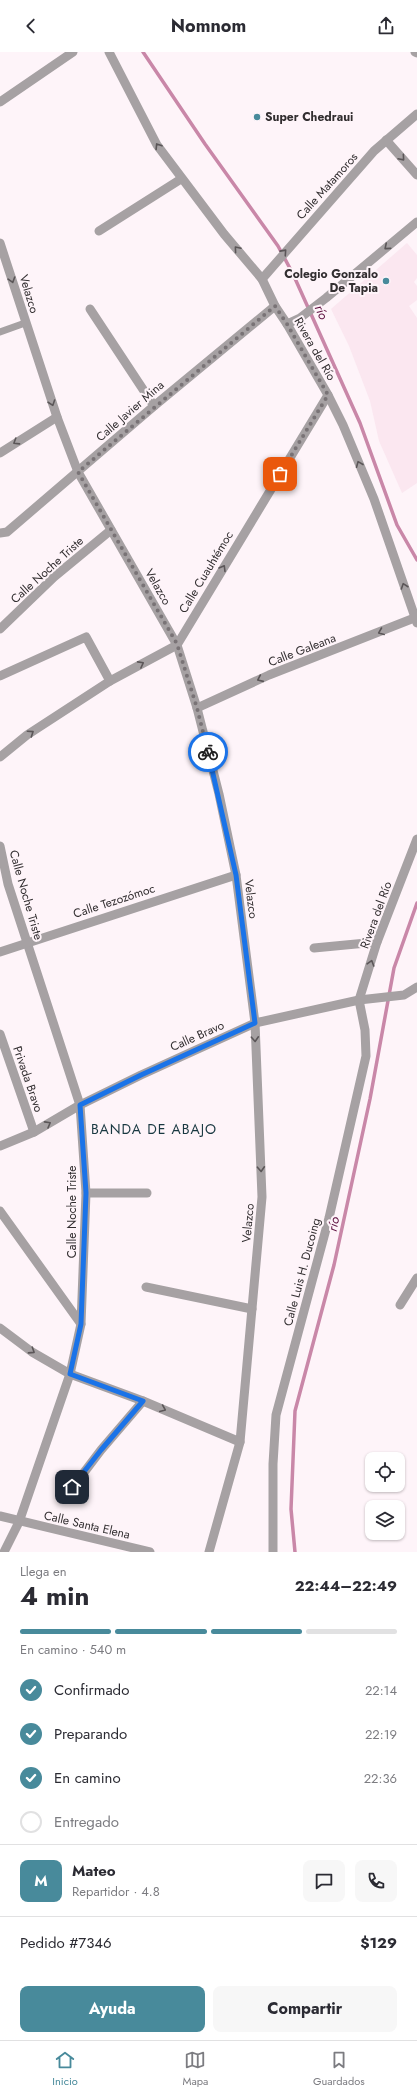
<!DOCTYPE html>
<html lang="es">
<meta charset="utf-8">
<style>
:root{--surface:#fff;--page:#f7f7f7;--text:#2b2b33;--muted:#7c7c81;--line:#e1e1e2;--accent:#488a9b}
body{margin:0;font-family:Jost,sans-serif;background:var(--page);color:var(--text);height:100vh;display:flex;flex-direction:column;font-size:15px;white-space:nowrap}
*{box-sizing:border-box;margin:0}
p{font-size:13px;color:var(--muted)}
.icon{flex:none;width:22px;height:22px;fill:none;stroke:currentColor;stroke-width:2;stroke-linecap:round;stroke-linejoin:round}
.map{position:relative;height:1500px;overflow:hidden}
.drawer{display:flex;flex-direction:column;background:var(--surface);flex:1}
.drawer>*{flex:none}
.buttons{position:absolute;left:365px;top:1400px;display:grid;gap:8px}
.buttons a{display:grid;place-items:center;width:40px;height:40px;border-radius:8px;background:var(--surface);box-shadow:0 1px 3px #0004;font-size:20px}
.pin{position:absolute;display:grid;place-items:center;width:34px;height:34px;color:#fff;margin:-17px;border-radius:8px;box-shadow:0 2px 6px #0006}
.courier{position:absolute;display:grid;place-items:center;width:40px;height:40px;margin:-20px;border:3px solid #1a73e8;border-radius:50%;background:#fff;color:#222;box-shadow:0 1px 5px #0007}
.headline em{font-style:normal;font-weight:700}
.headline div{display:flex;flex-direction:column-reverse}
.headline{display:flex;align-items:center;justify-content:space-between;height:68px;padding:0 20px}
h1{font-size:26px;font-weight:700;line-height:30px}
.bar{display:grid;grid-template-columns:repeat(4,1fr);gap:6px 4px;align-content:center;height:48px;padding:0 20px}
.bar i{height:5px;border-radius:3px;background:var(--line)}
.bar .active{background:var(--accent)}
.bar p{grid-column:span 4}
.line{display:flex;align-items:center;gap:10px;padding:0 20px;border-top:1px solid var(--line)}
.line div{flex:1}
.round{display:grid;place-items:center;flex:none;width:42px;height:42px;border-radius:8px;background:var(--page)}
ol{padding:0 20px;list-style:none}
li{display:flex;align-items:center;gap:12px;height:44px}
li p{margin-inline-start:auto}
li .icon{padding:4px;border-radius:50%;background:var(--accent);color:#fff;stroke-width:4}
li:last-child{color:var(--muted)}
li i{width:22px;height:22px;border:2px solid var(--line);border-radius:50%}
.primary-button{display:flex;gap:8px;margin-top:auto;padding:8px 20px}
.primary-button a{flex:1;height:46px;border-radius:8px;background:var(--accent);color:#fff;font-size:16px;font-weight:700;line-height:46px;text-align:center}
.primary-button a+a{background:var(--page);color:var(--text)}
header{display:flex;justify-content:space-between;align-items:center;height:52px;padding:0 20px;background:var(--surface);font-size:18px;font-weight:700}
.tabs{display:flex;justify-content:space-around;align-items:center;height:56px;border-top:1px solid var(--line);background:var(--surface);font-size:11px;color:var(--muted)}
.tabs a{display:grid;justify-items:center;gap:2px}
.tabs .active{color:var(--accent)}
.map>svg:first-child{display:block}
</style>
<header><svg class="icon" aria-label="back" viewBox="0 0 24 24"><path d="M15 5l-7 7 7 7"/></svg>Nomnom<svg class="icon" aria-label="share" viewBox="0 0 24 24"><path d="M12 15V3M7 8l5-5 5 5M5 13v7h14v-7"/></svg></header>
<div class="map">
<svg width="417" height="1500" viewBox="0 0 417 1500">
<rect width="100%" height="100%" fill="#fef4f9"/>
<polygon fill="#fbe7f0" points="407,191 417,203 417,226 414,230 417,234 417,248 409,254 417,266 417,431 402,441 379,389 370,349 349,294 331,257"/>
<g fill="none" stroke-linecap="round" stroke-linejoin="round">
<g stroke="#c987a8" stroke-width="3.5">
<polyline points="143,0 205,92 278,194 293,222 360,371 397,473 417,508"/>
<polyline points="295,1500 291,1457 295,1359 334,1213 370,1047 394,916 417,851"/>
</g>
<polyline stroke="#a6a1a3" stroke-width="7" points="0,280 25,271"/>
<g stroke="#a6a1a3" stroke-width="9">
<polyline points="109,0 157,93 224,182 262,227 275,254 287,272 328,343 343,373 374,447 417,571"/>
<polyline points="415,0 417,1"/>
<polyline points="0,50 73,0"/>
<polyline points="386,88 417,123"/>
<polyline points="99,179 181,127"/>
<polyline points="0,191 57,365 78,420 177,593 197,656 219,742 236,823 255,971 262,1145 240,1390 209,1500"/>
<polyline points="262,227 374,99 417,62"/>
<polyline points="90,257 154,354"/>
<polyline points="287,272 300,266 326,246 417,170"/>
<polyline points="0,401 57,365"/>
<polyline points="0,481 7,480 154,354 275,254"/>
<polyline points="0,577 54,525 111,478"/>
<polyline points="0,624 86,585 110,629"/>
<polyline points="197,656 269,623 417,565"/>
<polyline points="0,705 27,683 110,629 177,593 328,343"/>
<polyline points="0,794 8,832 80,1053 86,1141 81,1272 70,1322 19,1470 4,1500"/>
<polyline points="314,896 377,890"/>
<polyline points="0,900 236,823"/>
<polyline points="0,982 34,1080"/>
<polyline points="0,1094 34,1080 80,1053 141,1023 255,971 359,948 404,943 417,935"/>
<polyline points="86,1141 147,1141"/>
<polyline points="0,1159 81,1272"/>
<polyline points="146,1235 252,1257"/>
<polyline points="400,1253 417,1226"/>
<polyline points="0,1276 32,1300 70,1322 143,1349 240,1390"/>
<polyline points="73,1435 101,1398 143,1349"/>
<polyline points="0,1464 150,1500"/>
<polyline points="273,1500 273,1412 276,1363 329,1166 366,1004 365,978 359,948 377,890 417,787"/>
</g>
</g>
<defs><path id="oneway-chevron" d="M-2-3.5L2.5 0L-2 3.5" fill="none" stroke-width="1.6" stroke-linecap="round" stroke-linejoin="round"/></defs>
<g stroke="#5b5658">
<use href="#oneway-chevron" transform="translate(158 94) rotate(-122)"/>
<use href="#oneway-chevron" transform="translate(402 106) rotate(49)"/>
<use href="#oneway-chevron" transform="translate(387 195) rotate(140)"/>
<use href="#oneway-chevron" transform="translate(237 197) rotate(-130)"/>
<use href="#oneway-chevron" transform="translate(284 200) rotate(-48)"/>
<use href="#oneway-chevron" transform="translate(12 228) rotate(73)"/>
<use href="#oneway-chevron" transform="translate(52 351) rotate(71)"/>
<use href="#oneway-chevron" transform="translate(16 390) rotate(148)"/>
<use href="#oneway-chevron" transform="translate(359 412) rotate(-112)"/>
<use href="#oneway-chevron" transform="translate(223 516) rotate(-59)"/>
<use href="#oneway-chevron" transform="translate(404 534) rotate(-109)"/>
<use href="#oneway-chevron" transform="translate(381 580) rotate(158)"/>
<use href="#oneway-chevron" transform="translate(141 612) rotate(-28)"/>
<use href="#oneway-chevron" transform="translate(260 627) rotate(156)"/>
<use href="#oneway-chevron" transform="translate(31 681) rotate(-34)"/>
<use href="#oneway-chevron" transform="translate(371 911) rotate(-73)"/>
<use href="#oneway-chevron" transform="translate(255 987) rotate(87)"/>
<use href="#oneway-chevron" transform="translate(48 1072) rotate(-29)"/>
<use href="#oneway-chevron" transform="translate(261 1117) rotate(87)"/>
<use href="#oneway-chevron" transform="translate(32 1299) rotate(33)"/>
<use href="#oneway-chevron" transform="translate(163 1357) rotate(23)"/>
</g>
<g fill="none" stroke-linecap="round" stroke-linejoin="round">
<polyline stroke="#797376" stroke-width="4" stroke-dasharray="0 7.2" points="208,700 197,656 177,592 78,420 275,254 287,272 328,343 280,422"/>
<polyline stroke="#1a73e8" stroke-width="5" points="72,1435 101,1398 143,1349 70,1322 81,1272 86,1141 80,1053 141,1023 255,971 236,823 208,700"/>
</g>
<g fill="#488a9b" stroke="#fef4f9" stroke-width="1.5">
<circle cx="257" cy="65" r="4"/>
<circle cx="386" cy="229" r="4"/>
</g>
<g text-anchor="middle" stroke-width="4" stroke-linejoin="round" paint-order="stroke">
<g font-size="12" font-weight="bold" fill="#322e30" stroke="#fef4f9" text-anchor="start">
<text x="265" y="69">Super Chedraui</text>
<text x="378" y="226" text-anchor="end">Colegio Gonzalo<tspan x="378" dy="14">De Tapia</tspan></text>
</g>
<g font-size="12" fill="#322e30" stroke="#fef4f9">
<text transform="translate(327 134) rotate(-48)" y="4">Calle Matamoros</text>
<text transform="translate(29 242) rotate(73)" y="4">Velazco</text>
<text transform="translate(315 297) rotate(60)" y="4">Rivera del Río</text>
<text transform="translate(130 359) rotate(-41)" y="4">Calle Javier Mina</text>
<text transform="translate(47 518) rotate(-42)" y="4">Calle Noche Triste</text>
<text transform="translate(206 520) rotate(-59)" y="4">Calle Cuauhtémoc</text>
<text transform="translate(158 535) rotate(60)" y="4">Velazco</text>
<text transform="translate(302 598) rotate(-21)" y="4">Calle Galeana</text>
<text transform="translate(26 843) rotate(74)" y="4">Calle Noche Triste</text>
<text transform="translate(251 847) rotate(83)" y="4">Velazco</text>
<text transform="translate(114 849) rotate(-18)" y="4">Calle Tezozómoc</text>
<text transform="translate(376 863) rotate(-70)" y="4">Rivera del Río</text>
<text transform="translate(197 984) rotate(-24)" y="4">Calle Bravo</text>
<text transform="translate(28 1027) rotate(71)" y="4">Privada Bravo</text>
<text transform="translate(72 1160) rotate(-90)" y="4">Calle Noche Triste</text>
<text transform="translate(248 1171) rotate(-85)" y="4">Velazco</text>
<text transform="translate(302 1220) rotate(-75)" y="4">Calle Luis H. Ducoing</text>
<text transform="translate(87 1473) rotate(13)" y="4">Calle Santa Elena</text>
</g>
<g font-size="13" font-style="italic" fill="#5d0e3f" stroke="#fef4f9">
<text transform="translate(322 260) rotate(66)" y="5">río</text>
<text transform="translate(333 1172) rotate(-79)" y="5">río</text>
</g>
<g font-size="14" letter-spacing="1" fill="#193841" stroke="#fef4f9">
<text x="154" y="1082">BANDA DE ABAJO</text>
</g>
</g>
</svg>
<div class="buttons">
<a><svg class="icon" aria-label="locate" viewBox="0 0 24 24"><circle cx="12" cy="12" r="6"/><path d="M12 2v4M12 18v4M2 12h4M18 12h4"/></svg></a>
<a><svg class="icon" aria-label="layers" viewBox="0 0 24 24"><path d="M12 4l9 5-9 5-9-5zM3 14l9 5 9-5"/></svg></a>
</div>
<div class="pin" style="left:280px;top:422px;background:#ea580c"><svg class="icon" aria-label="bag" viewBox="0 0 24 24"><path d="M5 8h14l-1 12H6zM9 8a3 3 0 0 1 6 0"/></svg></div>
<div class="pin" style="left:72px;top:1435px;background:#1f2937"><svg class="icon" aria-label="home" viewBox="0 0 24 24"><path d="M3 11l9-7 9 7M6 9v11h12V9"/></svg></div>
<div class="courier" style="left:208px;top:700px"><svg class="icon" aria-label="bike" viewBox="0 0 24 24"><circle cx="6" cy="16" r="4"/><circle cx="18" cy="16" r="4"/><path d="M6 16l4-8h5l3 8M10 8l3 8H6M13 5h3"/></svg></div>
</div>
<section class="drawer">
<div class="headline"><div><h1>4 min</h1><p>Llega en</p></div><em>22:44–22:49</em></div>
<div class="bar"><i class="active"></i><i class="active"></i><i class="active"></i><i></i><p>En camino · 540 m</p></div>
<ol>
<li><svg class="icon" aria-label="check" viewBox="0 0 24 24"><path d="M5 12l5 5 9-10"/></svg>Confirmado<p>22:14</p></li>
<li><svg class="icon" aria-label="check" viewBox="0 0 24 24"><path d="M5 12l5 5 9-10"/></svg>Preparando<p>22:19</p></li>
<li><svg class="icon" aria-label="check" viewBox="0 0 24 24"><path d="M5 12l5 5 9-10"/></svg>En camino<p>22:36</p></li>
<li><i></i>Entregado</li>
</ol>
<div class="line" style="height:72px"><b class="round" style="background:var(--accent);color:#fff">M</b><div><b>Mateo</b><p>Repartidor · 4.8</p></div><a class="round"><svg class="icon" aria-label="chat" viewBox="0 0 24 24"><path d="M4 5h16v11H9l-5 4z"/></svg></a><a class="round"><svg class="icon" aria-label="phone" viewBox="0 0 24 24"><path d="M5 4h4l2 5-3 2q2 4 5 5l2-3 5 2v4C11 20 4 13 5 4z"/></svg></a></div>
<div class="line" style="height:52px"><div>Pedido #7346</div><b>$129</b></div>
<div class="primary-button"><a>Ayuda</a><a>Compartir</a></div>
</section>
<nav class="tabs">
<a class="active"><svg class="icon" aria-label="home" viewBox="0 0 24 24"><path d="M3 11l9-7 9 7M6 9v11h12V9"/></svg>Inicio</a>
<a><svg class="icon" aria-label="map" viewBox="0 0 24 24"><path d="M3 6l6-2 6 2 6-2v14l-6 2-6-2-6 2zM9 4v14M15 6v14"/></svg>Mapa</a>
<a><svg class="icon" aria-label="saved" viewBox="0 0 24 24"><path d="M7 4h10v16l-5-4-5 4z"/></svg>Guardados</a>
</nav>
